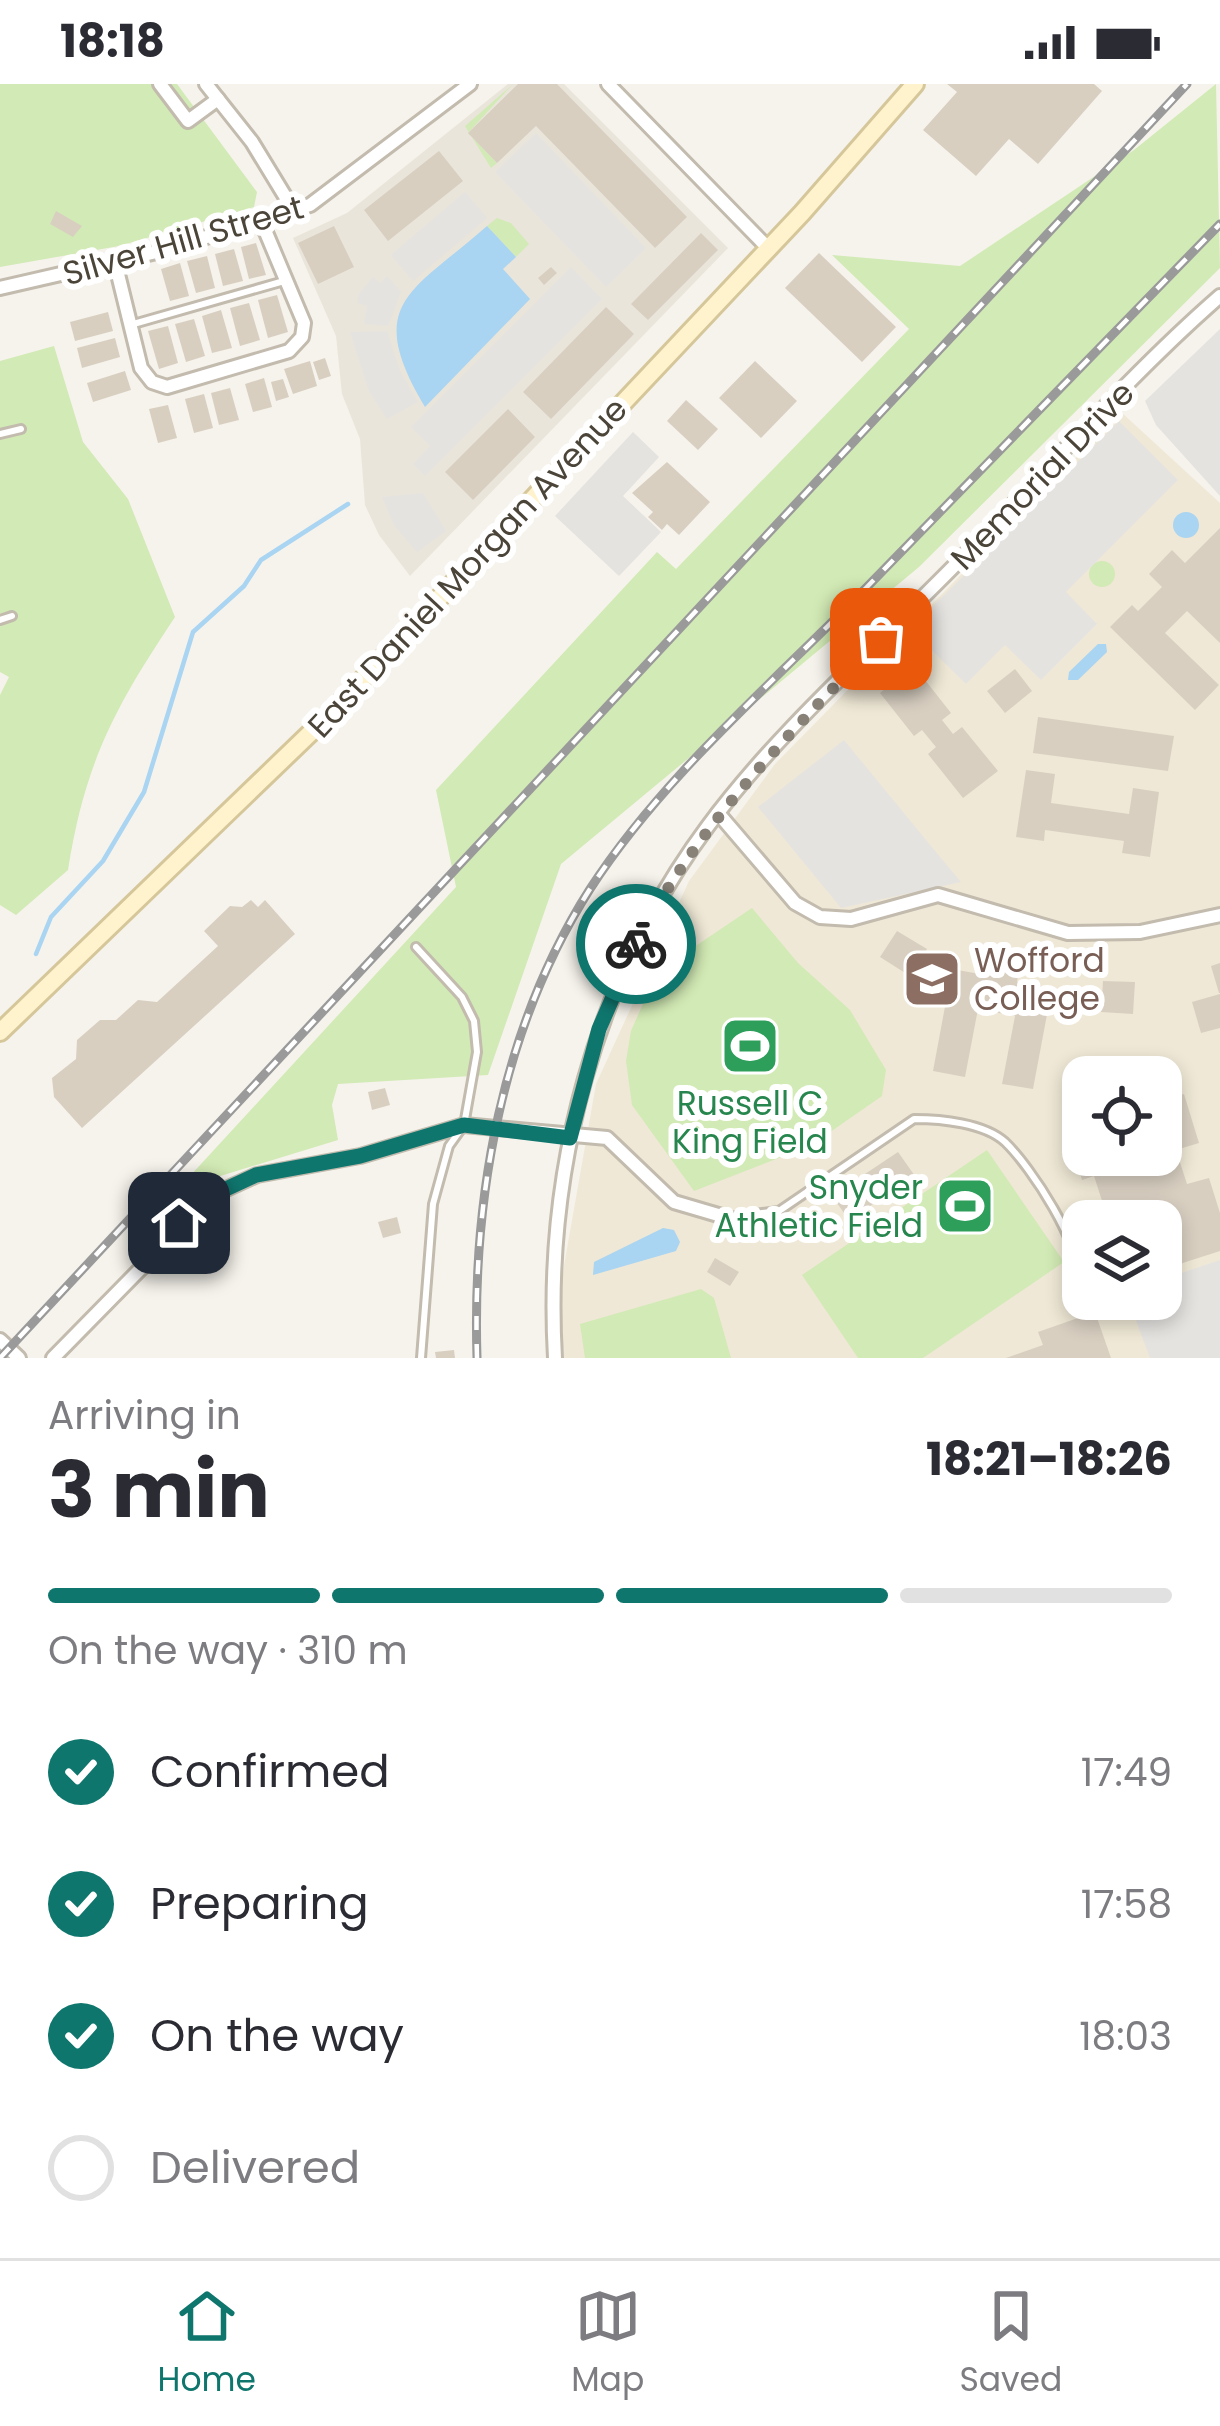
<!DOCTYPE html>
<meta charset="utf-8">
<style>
:root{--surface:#fff;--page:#f7f7f7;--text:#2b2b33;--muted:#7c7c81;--line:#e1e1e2;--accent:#0f766e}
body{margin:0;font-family:Poppins,sans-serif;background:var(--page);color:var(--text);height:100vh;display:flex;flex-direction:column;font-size:45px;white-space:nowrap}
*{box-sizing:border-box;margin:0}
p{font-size:39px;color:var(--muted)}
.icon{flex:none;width:66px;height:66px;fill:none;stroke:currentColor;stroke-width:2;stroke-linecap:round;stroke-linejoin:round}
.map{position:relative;height:1274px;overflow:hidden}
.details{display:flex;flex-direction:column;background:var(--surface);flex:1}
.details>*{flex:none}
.controls{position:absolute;left:1062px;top:972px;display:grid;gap:24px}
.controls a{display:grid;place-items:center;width:120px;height:120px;border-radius:24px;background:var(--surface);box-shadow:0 6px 18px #0003;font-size:60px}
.pin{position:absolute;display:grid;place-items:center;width:102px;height:102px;color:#fff;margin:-51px;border-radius:24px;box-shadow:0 6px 18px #0006}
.courier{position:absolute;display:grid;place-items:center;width:120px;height:120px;margin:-60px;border:9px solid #0f766e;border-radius:50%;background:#fff;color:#222;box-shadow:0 3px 15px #0007}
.headline em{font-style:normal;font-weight:700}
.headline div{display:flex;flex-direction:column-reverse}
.headline{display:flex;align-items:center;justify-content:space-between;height:204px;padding:0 48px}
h1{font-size:78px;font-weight:700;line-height:90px}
.bar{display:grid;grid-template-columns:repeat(4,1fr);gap:18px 12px;align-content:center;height:144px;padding:0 48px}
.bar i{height:15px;border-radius:9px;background:var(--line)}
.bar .current{background:var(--accent)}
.bar p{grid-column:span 4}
ol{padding:0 48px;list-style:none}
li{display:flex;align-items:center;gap:36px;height:132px}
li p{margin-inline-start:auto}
li .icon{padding:12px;border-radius:50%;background:var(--accent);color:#fff;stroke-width:4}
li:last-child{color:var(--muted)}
li i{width:66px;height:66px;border:6px solid var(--line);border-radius:50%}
.status{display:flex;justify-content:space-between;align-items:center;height:84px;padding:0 60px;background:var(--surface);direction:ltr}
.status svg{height:33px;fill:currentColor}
.menu{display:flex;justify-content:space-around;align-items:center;height:168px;border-top:3px solid var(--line);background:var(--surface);font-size:33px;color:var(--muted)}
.menu a{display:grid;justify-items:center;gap:6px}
.menu .current{color:var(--accent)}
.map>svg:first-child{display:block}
</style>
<div class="status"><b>18:18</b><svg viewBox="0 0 49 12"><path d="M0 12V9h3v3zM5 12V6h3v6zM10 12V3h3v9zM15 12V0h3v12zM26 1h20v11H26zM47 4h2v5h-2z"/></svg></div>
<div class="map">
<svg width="1220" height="1274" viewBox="0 0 1220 1274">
<rect width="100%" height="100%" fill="#f6f3ec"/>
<polygon fill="#eae5da" points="508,0 564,0 728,164 410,492 379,451 365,421 360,355 342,310 336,252 293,154 347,129"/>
<path fill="#efe8d6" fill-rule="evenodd" d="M 1121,328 L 1220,419 L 1220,1274 L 564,1274 L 559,1210 L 596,1000 L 689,797 L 775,680 ZM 1083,993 L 1161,993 L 1161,1071 L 1083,1071 ZM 1083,1137 L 1161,1137 L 1161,1215 L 1083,1215 Z"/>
<g fill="#d2eab5">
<polygon points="0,0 177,0 257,108 254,123 119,162 0,183"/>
<polygon points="513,0 468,49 497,79 491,84 465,42"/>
<polygon points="1216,0 1220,184 919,483 561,780 488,991 338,1000 332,1021 338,1056 178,1105 456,803 436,706 657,468 676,485 909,245 832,171 960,182 1134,66"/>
<polygon points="497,134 511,139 529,160 516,173 487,142"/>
<path d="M 54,262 L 83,358 L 128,415 L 175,533 C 115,623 85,678 68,786 L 16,831 L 0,821 L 0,611 L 9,593 L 0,588 L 0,277 Z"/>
<circle cx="1102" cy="490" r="13"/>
<polygon points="752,824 798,879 850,926 886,986 882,1012 810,1062 694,1107 632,1021 626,977 631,947 657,888"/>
<polygon points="987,1066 1064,1178 923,1274 858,1274 802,1191"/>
<polygon points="701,1205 714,1214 731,1274 585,1274 580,1240"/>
</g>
<g fill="#e5e3e0">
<polygon points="536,49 646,164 606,203 495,88"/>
<polygon points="465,108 487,134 413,197 391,171"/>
<polygon points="571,183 602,215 425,392 413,380 430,362 411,343"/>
<polygon points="387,192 401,208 388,242 364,240 367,222 357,219 359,210 373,193 380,199"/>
<polygon points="1220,245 1220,412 1156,341 1145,317"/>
<polygon points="387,247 400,287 418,318 387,335 369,307 350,248"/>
<polygon points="1119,337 1178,396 1066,508 1097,540 1041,596 1005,561 966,600 910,545"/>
<polygon points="633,348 659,373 623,412 661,448 619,492 555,432"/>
<polygon points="423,409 446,447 417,468 394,441 382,413"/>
<polygon points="844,656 931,762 961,798 841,824 758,723"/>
<polygon points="1220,1176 1220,1274 1150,1274 1128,1215 1161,1215 1161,1196"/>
</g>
<g fill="#a9d4f2">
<path d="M 487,142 L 516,173 L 503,185 L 530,215 L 425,323 C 363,219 411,209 487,142 Z"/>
<circle cx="1186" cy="441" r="13"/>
<polygon points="1098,560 1106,560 1107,568 1078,596 1068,596 1069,588"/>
<polygon points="663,1144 674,1146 680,1158 676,1167 593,1191 594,1178"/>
</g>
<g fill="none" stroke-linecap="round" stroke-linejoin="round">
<polyline stroke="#a9d4f2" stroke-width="4.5" points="36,870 51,833 103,777 144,708 193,548 244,502 261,476 348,420"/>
</g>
<g fill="#d8cfc1">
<polygon points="518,0 557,0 687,133 655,164 536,42 497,79 468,49"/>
<polygon points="947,0 1094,0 1102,7 1038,80 1009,55 976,92 923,46 957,8"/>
<polygon points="439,67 463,97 388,157 364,126"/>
<polygon points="56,127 82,142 73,153 50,140"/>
<polygon points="334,142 354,183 318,200 298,159"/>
<polygon points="701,149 718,166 648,236 631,220"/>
<polygon points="256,159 266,191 249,195 241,163"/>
<polygon points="234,165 243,197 223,202 215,170"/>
<polygon points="819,169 896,243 862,278 785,204"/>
<polygon points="207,172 215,204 196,209 187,177"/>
<polygon points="180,179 189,212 170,217 161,185"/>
<polygon points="551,183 557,189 544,201 538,194"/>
<polygon points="277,211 288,248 268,254 258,216"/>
<polygon points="249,219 260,256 240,262 230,224"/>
<polygon points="606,223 634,250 551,335 523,308"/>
<polygon points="221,226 232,264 212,269 202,232"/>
<polygon points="108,228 113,247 75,257 70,238"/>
<polygon points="194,235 205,272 186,278 175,240"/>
<polygon points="168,242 178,279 159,285 148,247"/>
<polygon points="115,254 120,273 82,284 77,264"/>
<polygon points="325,274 331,292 319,296 313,278"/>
<polygon points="310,277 317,302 293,310 284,285"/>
<polygon points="755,277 797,317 761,354 719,314"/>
<polygon points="125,287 131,306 93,318 87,299"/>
<polygon points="264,294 272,323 253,328 245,300"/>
<polygon points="283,295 289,313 276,317 271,298"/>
<polygon points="230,304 239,336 219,341 211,309"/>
<polygon points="204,310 213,344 194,349 185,315"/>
<polygon points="686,316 718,345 698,366 667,337"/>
<polygon points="168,321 177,354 158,359 149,325"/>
<polygon points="508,325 535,353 473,416 445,388"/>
<polygon points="667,378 710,418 679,451 667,440 662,446 648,433 653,428 632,409"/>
<polygon points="1220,444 1220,559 1187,527 1165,549 1219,601 1195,626 1110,543 1132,521 1138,527 1162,503 1149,490 1172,466 1185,479"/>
<polygon points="914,582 951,629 942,636 953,650 962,643 998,687 963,714 928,670 936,663 922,646 914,652 880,609"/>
<polygon points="1015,585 1032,607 1005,629 987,607"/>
<polygon points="1038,633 1174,652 1168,687 1033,669"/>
<polygon points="1026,686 1055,690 1051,719 1129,730 1133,704 1159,708 1150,773 1122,769 1124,757 1045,746 1044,757 1016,753"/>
<polygon points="251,816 258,823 265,816 295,850 82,1044 54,1013 52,994 76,975 77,956 100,936 116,936 138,916 157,918 218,862 204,847 230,822 242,823"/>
<polygon points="897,847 927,865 910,892 880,873"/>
<polygon points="1220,879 1220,909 1219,909 1211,882"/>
<polygon points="993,882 1019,886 1017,898 1052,904 1033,1005 1002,1000 1015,932 978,925 965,993 933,987 952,885 991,892"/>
<polygon points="1103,897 1135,898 1133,930 1101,928"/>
<polygon points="1220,910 1220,944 1201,949 1192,918"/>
<polygon points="385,1004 390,1021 372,1026 368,1008"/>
<polygon points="1184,1010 1199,1059 1176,1066 1187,1100 1209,1094 1220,1129 1220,1167 1161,1186 1161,1137 1085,1137 1083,1132 1105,1126 1094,1092 1082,1096 1066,1045 1080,1041 1074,1023 1083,1020 1083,1071 1161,1071 1161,1018"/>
<polygon points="898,1068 915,1092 849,1136 832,1112"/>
<polygon points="397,1133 401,1149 383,1154 378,1138"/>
<polygon points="715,1174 739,1188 730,1202 707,1188"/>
<polygon points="1095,1228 1111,1274 1006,1274 1043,1261 1038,1248"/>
<polygon points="454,1266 455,1274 436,1274 435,1268"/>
</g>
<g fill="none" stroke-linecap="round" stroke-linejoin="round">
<defs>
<g id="service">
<polyline points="130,241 284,197"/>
<polyline points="0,350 21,345"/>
<polyline points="0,536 12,532"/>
<polyline points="416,863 462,913 474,937 477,968 464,1041 449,1062 433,1120 421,1274"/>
<path d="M 728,1133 L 779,1127 L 914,1035 C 941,1035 984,1039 1005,1058 C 1031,1083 1084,1163 1077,1198"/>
</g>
<g id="minor">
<polyline points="160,0 188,37 218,15"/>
<polyline points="206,0 252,58 294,127"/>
<polyline points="608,0 768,164"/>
<polyline points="115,178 141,284 152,298 167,303 289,267 302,253 304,239 262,139"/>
<polyline points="0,204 161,167 310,121 470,0"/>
<polyline points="718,729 795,819 820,833 851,835 938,811 1068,849 1140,848 1220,831"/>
<polyline points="0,1256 19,1274"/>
<polyline points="53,1274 213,1111 257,1091 360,1072 464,1041 607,1054 674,1118 725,1133"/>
<path d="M 555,1274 C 544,1086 595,894 708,742 C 780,645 874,564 958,478 C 1045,389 1127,293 1220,212"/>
</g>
<polyline id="secondary" points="0,948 329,631 802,129 915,0"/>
</defs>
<use href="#service" stroke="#c2bbae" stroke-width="12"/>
<use href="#minor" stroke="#c2bbae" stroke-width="18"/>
<use href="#secondary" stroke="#d6c79b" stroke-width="22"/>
<use href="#service" stroke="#fff" stroke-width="6"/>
<use href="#minor" stroke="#fff" stroke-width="12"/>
<use href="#secondary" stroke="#fff3cd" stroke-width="16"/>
<defs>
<g id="rail">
<polyline points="0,1274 1187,0"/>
<path d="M 477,1274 C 472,1112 502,943 590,805 C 663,692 773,599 866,504 C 984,383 1102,261 1220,140"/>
</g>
</defs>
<use href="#rail" stroke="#9a9a9a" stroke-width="9"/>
<use href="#rail" stroke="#fff" stroke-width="4.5" stroke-dasharray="14" stroke-linecap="butt"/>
</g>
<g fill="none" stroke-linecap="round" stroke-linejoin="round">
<path stroke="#878178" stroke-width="12" stroke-dasharray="0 21.6" d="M 636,860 C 698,740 788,651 881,555"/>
<polyline stroke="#0f766e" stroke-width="15" points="179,1139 213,1111 256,1091 360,1072 464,1041 570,1054 599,945 636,860"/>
</g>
<defs>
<symbol id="university-square" viewBox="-11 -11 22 22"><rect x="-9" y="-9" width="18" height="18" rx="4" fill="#8d6e63" stroke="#fff"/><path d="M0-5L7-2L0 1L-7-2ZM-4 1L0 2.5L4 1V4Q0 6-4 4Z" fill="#fff"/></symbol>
<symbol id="stadium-square" viewBox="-11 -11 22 22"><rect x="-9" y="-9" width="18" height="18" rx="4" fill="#2e9e5b" stroke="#fff"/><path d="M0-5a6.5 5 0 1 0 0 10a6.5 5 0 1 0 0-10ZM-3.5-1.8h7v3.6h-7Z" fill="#fff"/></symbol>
</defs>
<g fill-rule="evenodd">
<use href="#university-square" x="899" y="862" width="66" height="66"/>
<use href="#stadium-square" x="717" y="929" width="66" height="66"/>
<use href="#stadium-square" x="932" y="1089" width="66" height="66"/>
</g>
<g text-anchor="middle" stroke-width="12" stroke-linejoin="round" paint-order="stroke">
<g font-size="33" fill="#4b4439" stroke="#fff">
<text transform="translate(183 156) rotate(-16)" y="12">Silver Hill Street</text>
<text transform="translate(1042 391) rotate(-46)" y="12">Memorial Drive</text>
<text transform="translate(467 483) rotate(-47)" y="12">East Daniel Morgan Avenue</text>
</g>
<g font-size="33" fill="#785e54" stroke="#fff" text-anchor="start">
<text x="974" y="888">Wofford<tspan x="974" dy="38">College</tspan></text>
</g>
<g font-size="33" fill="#27864d" stroke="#fff">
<text x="750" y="1031">Russell C<tspan x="750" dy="38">King Field</tspan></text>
<text x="923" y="1115" text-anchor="end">Snyder<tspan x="923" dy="38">Athletic Field</tspan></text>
</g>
</g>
</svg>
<div class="controls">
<a><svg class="icon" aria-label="locate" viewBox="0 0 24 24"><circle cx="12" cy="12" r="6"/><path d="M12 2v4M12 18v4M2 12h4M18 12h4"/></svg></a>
<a><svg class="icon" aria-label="layers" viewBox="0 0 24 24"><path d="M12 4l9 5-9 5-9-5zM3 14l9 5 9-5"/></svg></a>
</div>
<div class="pin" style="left:881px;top:555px;background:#ea580c"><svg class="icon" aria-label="bag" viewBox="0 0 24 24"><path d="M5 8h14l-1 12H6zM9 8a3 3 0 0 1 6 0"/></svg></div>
<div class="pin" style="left:179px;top:1139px;background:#1f2937"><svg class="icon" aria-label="home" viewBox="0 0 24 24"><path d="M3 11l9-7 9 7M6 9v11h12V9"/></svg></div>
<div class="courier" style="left:636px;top:860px"><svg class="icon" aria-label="bike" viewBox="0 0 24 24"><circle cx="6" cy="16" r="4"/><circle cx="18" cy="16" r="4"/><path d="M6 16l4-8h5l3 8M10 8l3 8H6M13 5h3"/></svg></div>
</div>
<section class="details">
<div class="headline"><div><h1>3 min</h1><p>Arriving in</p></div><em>18:21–18:26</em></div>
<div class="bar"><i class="current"></i><i class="current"></i><i class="current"></i><i></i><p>On the way · 310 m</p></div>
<ol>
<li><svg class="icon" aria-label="check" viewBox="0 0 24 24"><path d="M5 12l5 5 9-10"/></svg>Confirmed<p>17:49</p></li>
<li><svg class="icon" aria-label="check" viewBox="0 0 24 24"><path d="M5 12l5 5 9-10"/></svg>Preparing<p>17:58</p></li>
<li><svg class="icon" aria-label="check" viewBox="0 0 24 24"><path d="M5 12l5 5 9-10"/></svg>On the way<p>18:03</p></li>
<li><i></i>Delivered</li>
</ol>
</section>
<nav class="menu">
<a class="current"><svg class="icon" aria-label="home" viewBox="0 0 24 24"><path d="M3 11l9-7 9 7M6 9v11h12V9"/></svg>Home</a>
<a><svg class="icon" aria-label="map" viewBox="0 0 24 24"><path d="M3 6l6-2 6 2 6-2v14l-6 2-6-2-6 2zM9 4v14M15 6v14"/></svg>Map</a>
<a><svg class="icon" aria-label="saved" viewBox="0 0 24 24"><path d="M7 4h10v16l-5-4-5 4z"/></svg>Saved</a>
</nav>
